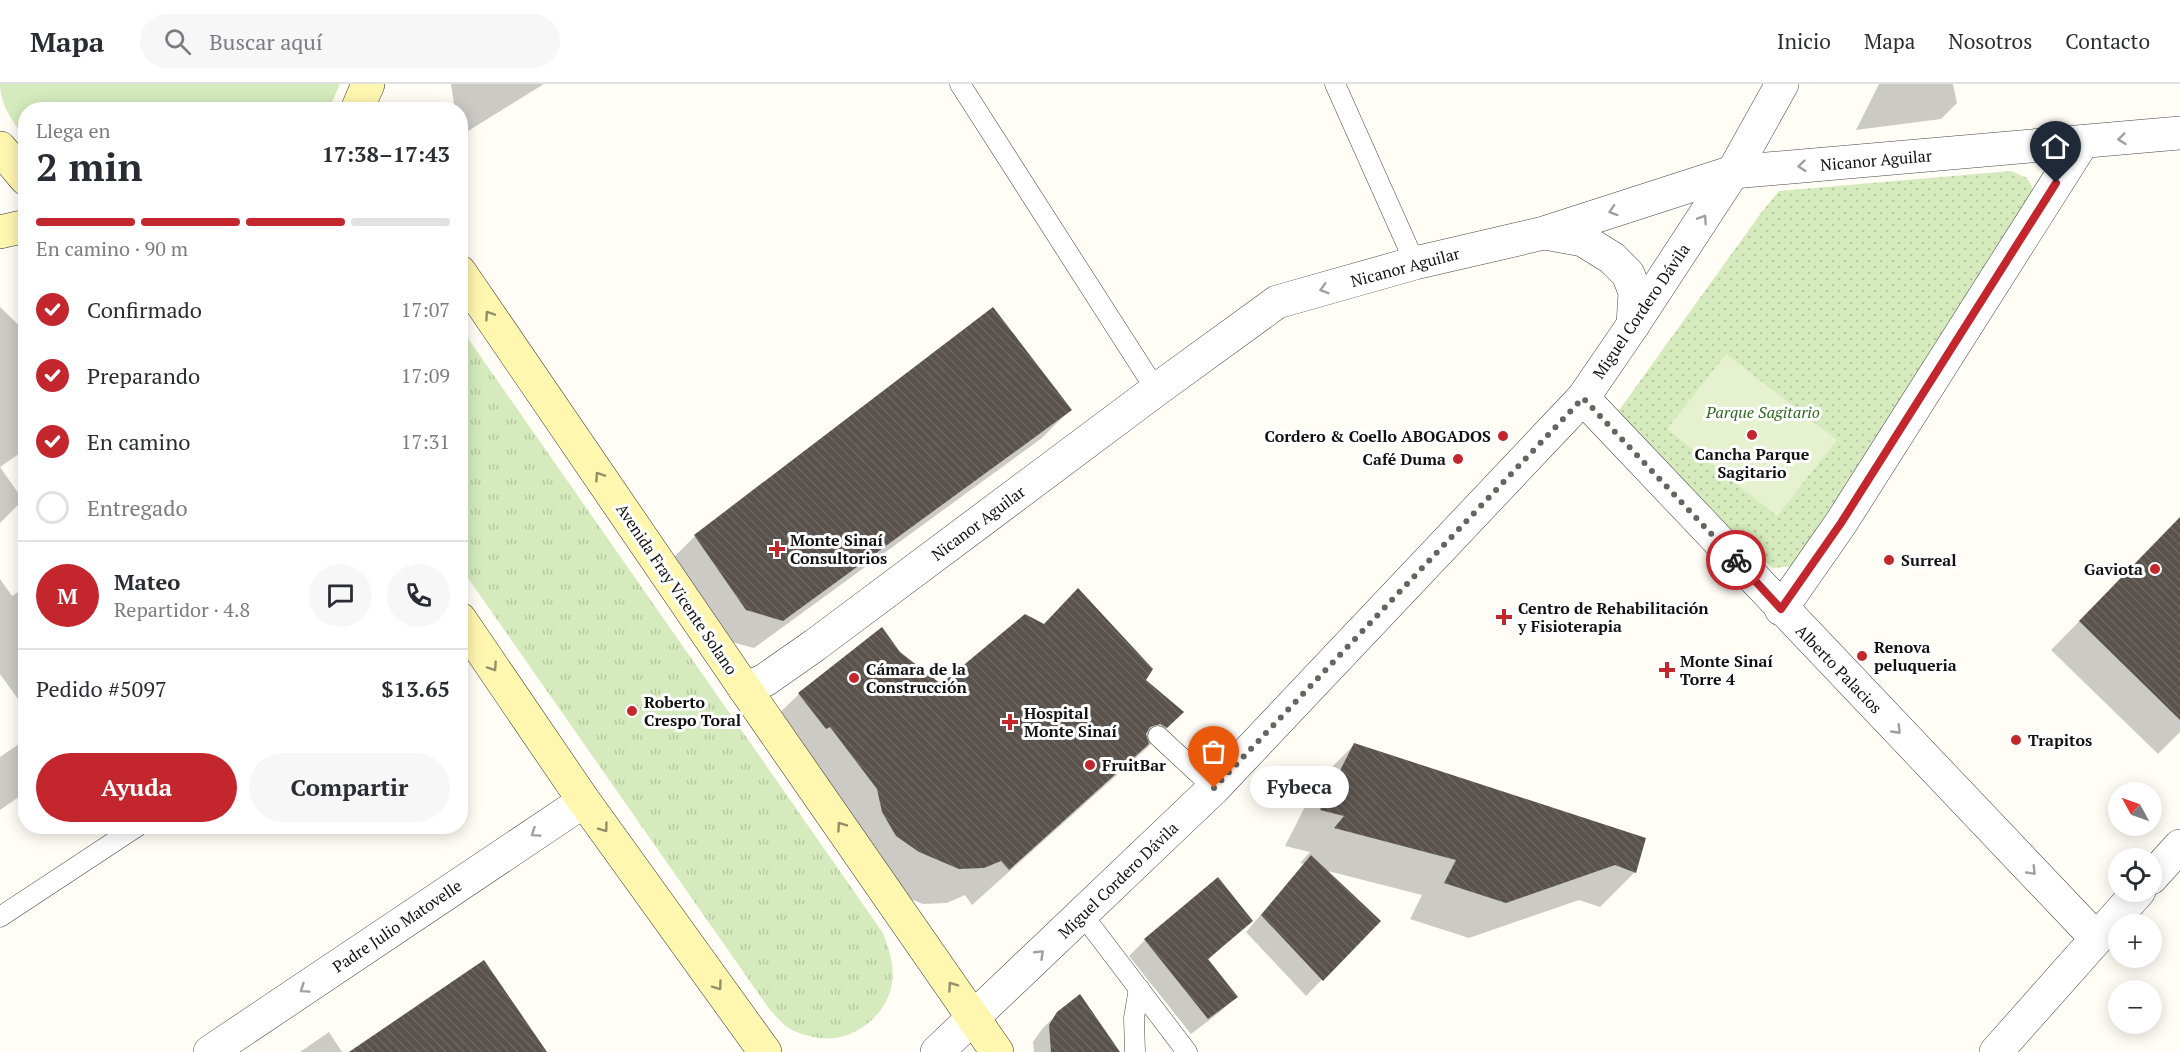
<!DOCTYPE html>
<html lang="es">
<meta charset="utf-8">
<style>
:root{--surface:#fff;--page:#f7f7f7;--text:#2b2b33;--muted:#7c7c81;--line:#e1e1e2;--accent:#c4262e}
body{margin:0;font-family:"PT Serif",serif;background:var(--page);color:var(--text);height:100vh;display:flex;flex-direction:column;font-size:22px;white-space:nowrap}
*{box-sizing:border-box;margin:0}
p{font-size:20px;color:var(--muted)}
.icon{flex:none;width:33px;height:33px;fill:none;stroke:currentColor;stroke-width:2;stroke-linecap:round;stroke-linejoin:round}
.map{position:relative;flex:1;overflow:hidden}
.details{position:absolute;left:18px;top:18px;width:450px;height:732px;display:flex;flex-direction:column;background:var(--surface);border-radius:24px;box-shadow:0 3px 15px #0003}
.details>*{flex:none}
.needle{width:39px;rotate:310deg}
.controls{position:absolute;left:2108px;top:698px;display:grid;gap:12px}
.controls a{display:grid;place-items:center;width:54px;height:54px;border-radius:50%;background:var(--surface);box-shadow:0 3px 15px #0003;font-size:30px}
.pin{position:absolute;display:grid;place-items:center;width:51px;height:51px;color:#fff;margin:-62px -26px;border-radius:50% 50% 50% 0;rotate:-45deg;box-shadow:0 0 6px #0007}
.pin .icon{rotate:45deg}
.courier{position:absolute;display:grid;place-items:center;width:60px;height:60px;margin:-30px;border:4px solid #c4262e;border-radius:50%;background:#fff;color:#222;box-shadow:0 2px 8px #0007}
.bubble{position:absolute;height:42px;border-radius:21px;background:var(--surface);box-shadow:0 3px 15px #0003;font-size:20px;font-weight:700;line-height:42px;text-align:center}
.summary em{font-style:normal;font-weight:700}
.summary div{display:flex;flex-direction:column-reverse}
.summary{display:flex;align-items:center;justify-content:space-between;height:102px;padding:0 18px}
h1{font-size:39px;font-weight:700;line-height:45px}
.bar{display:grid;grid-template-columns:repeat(4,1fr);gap:9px 6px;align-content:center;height:72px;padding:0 18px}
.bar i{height:8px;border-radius:4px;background:var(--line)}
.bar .current{background:var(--accent)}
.bar p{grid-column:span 4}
.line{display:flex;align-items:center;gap:15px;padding:0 18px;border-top:2px solid var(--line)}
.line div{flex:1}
.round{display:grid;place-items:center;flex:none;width:63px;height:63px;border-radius:32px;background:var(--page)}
ol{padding:0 18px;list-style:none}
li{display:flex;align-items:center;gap:18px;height:66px}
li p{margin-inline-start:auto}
li .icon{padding:6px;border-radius:50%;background:var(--accent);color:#fff;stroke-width:4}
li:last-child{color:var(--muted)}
li i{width:33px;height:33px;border:3px solid var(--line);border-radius:50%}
.button{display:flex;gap:12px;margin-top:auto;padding:12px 18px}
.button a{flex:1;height:69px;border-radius:36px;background:var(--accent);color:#fff;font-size:24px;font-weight:700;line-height:69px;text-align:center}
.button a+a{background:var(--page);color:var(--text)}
header{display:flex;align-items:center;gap:36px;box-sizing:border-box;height:84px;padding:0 30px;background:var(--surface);border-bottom:2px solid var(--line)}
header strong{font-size:28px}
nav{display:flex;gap:33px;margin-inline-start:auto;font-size:21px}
.search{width:420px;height:54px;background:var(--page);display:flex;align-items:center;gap:15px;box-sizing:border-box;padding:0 21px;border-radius:33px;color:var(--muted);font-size:22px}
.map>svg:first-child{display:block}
</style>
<header>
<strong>Mapa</strong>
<div class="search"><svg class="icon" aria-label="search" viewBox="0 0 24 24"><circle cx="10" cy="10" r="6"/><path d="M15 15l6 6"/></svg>Buscar aquí</div>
<nav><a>Inicio</a><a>Mapa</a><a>Nosotros</a><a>Contacto</a></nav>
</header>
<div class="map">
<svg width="2180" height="968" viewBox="0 0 2180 968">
<defs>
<pattern id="grass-tufts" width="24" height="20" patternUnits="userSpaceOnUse" patternTransform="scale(1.5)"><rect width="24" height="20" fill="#d5ebbd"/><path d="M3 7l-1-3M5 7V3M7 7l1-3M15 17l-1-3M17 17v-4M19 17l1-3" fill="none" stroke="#b6c8a1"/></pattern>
<pattern id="park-dots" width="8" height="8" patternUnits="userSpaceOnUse" patternTransform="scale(1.5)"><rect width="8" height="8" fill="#d5ebbd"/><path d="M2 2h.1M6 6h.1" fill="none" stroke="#b6c8a1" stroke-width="1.8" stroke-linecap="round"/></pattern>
<pattern id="building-back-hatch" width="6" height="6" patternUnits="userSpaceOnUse" patternTransform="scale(1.5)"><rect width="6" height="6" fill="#5a524d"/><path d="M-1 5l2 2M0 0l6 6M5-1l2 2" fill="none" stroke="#6d6662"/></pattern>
</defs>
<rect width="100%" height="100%" fill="#fffdf5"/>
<path fill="url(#grass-tufts)" d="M 460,243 L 883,849 C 889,865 895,882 892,899 C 889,924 865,948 840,953 C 825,957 804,952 790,945 C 783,941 776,932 770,926 L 461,484 Z"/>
<polygon fill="url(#park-dots)" points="2011,87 2027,94 2035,108 1795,482 1773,484 1602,350 1761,129 1779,107"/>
<path fill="#d5ebbd" d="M 0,0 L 340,0 L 329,25 L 26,26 L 25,53 C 13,39 0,20 0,0 Z"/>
<polygon fill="#e6f2cf" points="1726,270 1837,356 1777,432 1667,345"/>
<g fill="#0003">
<polygon points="451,0 544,0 460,52 460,26 455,26"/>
<polygon points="1879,0 1953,0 1957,19 1941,35 1856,46"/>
<polygon points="0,223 26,248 26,365 0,383 23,416 0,439"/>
<polygon points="1070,326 1042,354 754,564 717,554 667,480 695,452"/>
<polygon points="2180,435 2180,648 2158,670 2051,566"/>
<polygon points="0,495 12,512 26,503 26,626 0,590"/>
<polygon points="899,569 941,602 1143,596 1182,628 1147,664 972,821 965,811 947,819 923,820 883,804 763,645 799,610"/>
<polygon points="26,655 26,708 0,726 0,673"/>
<polygon points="1354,661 1635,788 1600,823 1579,816 1469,854 1410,835 1422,811 1324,786 1379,837 1306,912 1246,848 1304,780 1300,779 1310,768 1285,762 1318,697"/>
<polygon points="1251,837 1208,876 1236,913 1220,928 1191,950 1129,872 1145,856"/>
<polygon points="1058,929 1106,968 1034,968 1033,958 1042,945"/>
<polygon points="329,948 342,968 300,968"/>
</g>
<g fill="url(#building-back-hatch)">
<polygon points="993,223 1072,326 783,537 746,526 694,451"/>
<polygon points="2180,433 2180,636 2079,537"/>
<polygon points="1078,504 1153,585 1146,596 1184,628 1167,644 1160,640 1150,643 1146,650 1149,660 1009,786 1001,777 984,784 959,785 919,768 896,752 882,728 877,705 830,643 826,645 798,609 882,543 900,568 941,600 1025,530 1044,540"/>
<polygon points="1354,659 1646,754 1636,789 1615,781 1506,819 1444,799 1456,776 1334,744 1344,732 1320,726"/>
<polygon points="1311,771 1381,837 1323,897 1261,831"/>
<polygon points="1218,793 1253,837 1208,875 1238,913 1208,935 1144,855"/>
<polygon points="484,876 547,968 349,968"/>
<polygon points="1080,910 1120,968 1051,968 1049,941 1057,928"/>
</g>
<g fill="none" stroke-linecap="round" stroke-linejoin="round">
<defs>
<g id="lane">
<polyline points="960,0 1156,306"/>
<polyline points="1335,0 1415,179"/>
<polyline points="1158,652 1214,704"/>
<polyline points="1082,830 1187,968"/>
<polyline points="0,833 138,742"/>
<polyline points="1135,968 1134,934 1139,904"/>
</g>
<g id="street">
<polyline points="1545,149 1583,156 1612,174 1628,190 1635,208 1633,241"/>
<polyline points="1583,314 2096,854"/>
<polyline points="1781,525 1841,439 2082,59"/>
<polyline points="745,605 765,596 815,561 1156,306 1277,218 1415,179 1544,149 1733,88 2180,49"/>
<polyline points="2151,794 2180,762"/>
<polyline points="210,968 584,717"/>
<polyline points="937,968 1214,704 1583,314 1633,241 1733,88 1782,0"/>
<polyline points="1996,968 2139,807"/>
</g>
<g id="secondary">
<polyline points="357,26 368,0"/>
<polyline points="0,64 26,95"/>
<polyline points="0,148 26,142"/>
<polyline points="460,188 745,605 997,968"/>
<polyline points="460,535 584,717 765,968"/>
</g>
</defs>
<use href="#lane" stroke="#444" stroke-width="21"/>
<use href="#street" stroke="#444" stroke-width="34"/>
<use href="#secondary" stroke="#333" stroke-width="34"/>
<use href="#lane" stroke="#fff" stroke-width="20"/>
<use href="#street" stroke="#fff" stroke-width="33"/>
<use href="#secondary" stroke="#fff6b0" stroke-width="33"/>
</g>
<defs><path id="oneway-chevron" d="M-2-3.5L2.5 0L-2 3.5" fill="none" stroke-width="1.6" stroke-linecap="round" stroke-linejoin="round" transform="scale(1.5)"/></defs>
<g stroke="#a0a0a0">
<use href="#oneway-chevron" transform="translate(2122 55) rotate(174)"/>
<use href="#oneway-chevron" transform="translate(1802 82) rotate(175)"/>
<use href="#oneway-chevron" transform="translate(1613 127) rotate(162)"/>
<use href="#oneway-chevron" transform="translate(1703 135) rotate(-57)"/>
<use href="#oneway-chevron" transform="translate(1324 205) rotate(164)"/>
<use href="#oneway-chevron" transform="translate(1897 646) rotate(46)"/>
<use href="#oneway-chevron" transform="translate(535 749) rotate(146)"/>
<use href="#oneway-chevron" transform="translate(2032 787) rotate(46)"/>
<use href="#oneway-chevron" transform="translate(1040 870) rotate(-44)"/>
<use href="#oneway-chevron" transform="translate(304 905) rotate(146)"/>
</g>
<g stroke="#948f68">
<use href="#oneway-chevron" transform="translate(489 231) rotate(-124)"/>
<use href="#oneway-chevron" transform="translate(599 392) rotate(-124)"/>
<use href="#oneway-chevron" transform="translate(493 583) rotate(56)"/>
<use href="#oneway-chevron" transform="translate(841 742) rotate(-125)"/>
<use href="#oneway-chevron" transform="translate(604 744) rotate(54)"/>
<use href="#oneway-chevron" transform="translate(718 902) rotate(54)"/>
<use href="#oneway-chevron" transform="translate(952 902) rotate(-125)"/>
</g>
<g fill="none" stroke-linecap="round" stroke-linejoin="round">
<polyline stroke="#646461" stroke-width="6" stroke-dasharray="0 10.8" points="1214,704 1583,314 1736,476"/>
<polyline stroke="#c4262e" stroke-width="8" points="1736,476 1781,525 1841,439 2056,99"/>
</g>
<g fill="#c4262e" stroke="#fff" stroke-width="2">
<circle cx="1752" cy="351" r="6"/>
<circle cx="1503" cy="352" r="6"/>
<circle cx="1458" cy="375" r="6"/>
<path d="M774 456h6v6h6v6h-6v6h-6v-6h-6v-6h6z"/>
<circle cx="1889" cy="476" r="6"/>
<circle cx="2155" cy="485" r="6"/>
<path d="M1501 524h6v6h6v6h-6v6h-6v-6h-6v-6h6z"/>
<circle cx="1862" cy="572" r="6"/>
<path d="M1664 577h6v6h6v6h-6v6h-6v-6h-6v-6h6z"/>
<circle cx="854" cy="594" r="6"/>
<circle cx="632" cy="627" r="6"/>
<path d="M1007 629h6v6h6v6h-6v6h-6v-6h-6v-6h6z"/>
<circle cx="2016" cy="656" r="6"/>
<circle cx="1090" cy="681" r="6"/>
</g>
<g text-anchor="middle" stroke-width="6" stroke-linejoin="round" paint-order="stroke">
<g font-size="16" fill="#111" stroke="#fff">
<text transform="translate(1876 76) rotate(-5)" y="6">Nicanor Aguilar</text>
<text transform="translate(1405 183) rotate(-15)" y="6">Nicanor Aguilar</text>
<text transform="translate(1641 227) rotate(-56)" y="6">Miguel Cordero Dávila</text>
<text transform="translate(978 439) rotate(-37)" y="6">Nicanor Aguilar</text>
<text transform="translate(677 505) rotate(56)" y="6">Avenida Fray Vicente Solano</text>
<text transform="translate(1839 585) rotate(46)" y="6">Alberto Palacios</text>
<text transform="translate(1118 796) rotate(-44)" y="6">Miguel Cordero Dávila</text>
<text transform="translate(397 842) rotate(-34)" y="6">Padre Julio Matovelle</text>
</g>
<g font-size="16" font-style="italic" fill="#2f6b1f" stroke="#fff">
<text x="1763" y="334">Parque Sagitario</text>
</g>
<g font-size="16" font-weight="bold" fill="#111" stroke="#fff" text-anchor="start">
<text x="1491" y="358" text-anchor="end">Cordero &amp; Coello ABOGADOS</text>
<text x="1752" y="376" text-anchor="middle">Cancha Parque<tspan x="1752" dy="18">Sagitario</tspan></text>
<text x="1446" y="381" text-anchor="end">Café Duma</text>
<text x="790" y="462">Monte Sinaí<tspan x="790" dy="18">Consultorios</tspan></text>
<text x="1901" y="482">Surreal</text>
<text x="2143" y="491" text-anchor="end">Gaviota</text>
<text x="1518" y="530">Centro de Rehabilitación<tspan x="1518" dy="18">y Fisioterapia</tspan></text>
<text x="1874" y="569">Renova<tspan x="1874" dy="18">peluqueria</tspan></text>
<text x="1680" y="583">Monte Sinaí<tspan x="1680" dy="18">Torre 4</tspan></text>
<text x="866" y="591">Cámara de la<tspan x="866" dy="18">Construcción</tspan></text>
<text x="644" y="624">Roberto<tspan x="644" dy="18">Crespo Toral</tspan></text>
<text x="1024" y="635">Hospital<tspan x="1024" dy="18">Monte Sinaí</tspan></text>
<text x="2028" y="662">Trapitos</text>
<text x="1102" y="687">FruitBar</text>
</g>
</g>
</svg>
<div class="controls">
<a><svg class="needle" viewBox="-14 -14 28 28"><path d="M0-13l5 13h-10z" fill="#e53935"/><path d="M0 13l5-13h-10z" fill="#7c7c81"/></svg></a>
<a><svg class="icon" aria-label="locate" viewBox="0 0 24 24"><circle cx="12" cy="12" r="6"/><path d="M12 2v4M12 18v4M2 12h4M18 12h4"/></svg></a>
<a>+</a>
<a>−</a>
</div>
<div class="pin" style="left:1214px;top:704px;background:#ea580c"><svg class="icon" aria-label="bag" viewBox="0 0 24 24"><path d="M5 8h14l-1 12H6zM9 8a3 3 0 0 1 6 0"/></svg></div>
<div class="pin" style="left:2056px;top:99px;background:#1f2937"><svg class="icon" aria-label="home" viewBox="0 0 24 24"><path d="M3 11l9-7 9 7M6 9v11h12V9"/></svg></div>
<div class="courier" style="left:1736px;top:476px"><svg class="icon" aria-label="bike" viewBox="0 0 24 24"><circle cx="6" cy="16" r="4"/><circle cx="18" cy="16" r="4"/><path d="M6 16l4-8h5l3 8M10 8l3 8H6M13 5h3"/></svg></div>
<div class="bubble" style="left:1250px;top:682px;width:99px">Fybeca</div>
<section class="details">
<div class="summary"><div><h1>2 min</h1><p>Llega en</p></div><em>17:38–17:43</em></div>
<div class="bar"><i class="current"></i><i class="current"></i><i class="current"></i><i></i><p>En camino · 90 m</p></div>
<ol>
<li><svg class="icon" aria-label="check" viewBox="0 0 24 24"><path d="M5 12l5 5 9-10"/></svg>Confirmado<p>17:07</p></li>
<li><svg class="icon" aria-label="check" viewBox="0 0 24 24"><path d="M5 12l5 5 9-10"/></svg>Preparando<p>17:09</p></li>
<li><svg class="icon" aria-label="check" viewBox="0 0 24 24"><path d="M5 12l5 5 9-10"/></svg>En camino<p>17:31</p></li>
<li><i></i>Entregado</li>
</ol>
<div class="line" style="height:108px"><b class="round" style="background:var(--accent);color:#fff">M</b><div><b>Mateo</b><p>Repartidor · 4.8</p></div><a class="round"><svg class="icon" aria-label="chat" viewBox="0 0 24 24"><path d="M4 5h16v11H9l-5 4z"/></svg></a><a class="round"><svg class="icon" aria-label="phone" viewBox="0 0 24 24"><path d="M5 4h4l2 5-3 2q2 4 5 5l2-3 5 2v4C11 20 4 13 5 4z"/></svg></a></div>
<div class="line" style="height:78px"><div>Pedido #5097</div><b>$13.65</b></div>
<div class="button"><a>Ayuda</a><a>Compartir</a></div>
</section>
</div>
